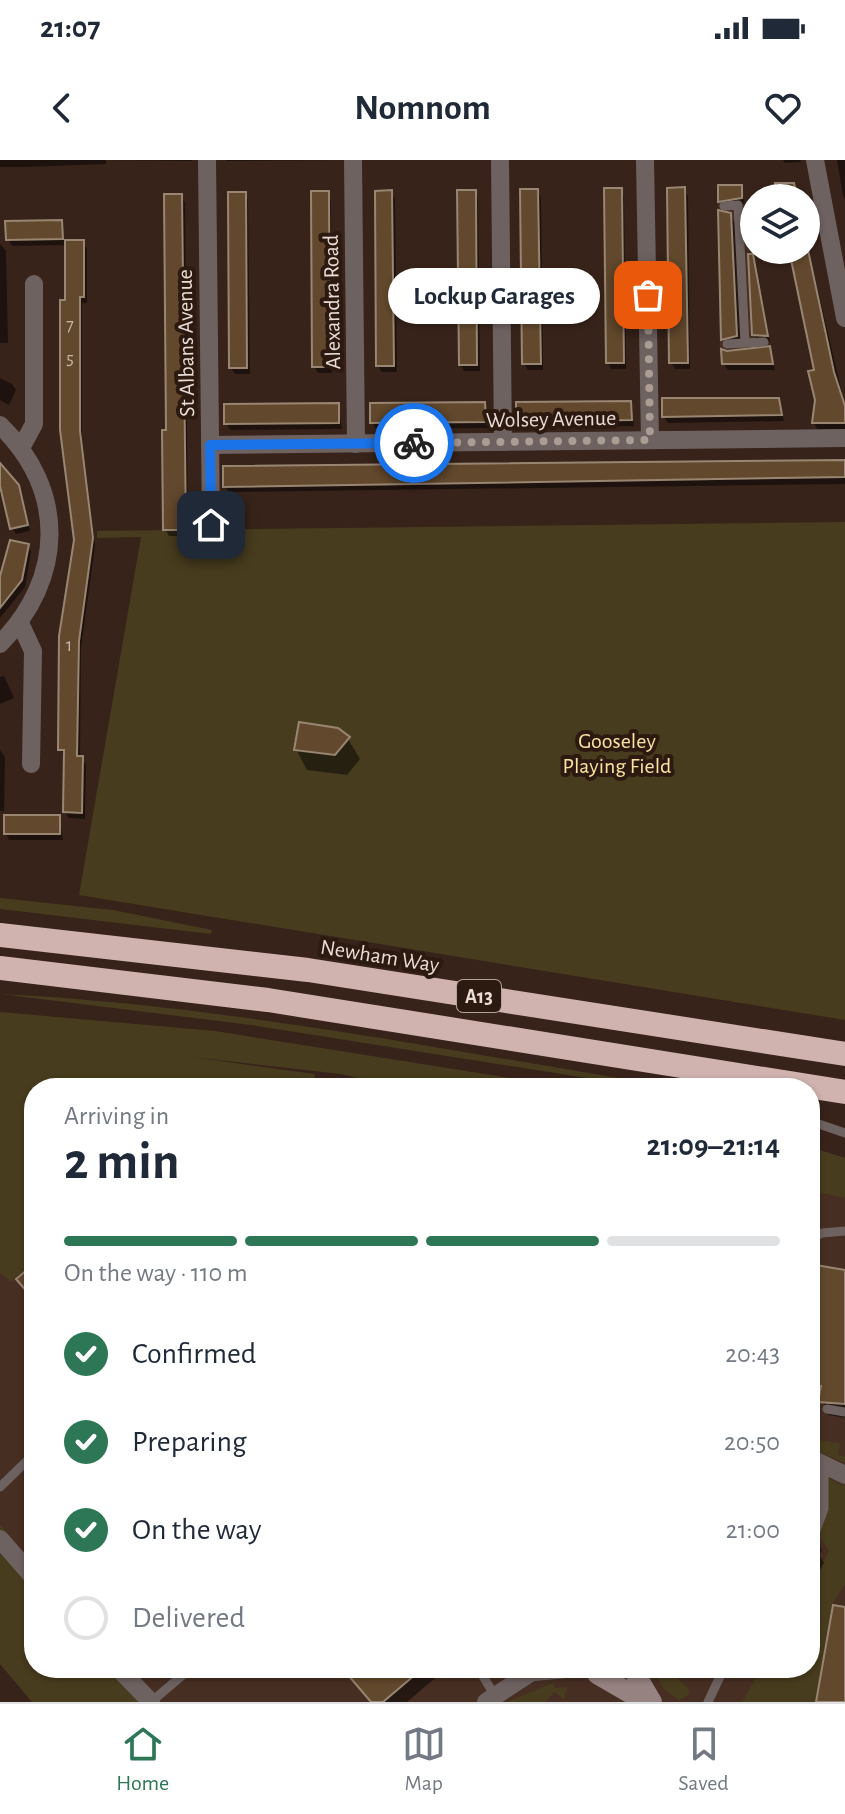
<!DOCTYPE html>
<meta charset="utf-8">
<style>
:root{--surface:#fff;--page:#f6f6f7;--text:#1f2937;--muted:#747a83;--line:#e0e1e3;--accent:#2d7756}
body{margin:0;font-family:"Alegreya Sans",sans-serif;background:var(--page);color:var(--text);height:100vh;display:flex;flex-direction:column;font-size:30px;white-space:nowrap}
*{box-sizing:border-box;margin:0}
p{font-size:26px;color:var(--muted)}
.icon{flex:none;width:44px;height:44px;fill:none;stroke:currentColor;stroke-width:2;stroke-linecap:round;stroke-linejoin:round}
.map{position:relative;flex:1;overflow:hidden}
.side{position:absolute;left:24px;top:918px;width:796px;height:600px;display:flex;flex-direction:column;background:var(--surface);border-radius:32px;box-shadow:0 2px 6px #0004}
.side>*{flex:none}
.fabs{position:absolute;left:740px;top:24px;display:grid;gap:16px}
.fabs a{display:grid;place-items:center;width:80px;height:80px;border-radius:50%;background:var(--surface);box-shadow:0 2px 6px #0004;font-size:40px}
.pin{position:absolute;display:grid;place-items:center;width:68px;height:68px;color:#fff;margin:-34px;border-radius:16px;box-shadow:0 4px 12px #0006}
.courier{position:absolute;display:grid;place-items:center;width:80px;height:80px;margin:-40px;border:6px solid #1a73e8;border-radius:50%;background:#fff;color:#222;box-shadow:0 2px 10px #0007}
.bubble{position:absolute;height:56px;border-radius:28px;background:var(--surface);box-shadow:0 2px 6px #0004;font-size:26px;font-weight:700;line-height:56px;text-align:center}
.summary em{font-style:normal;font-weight:700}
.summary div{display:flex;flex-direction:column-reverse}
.summary{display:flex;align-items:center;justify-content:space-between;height:136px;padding:0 40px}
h1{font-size:52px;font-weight:700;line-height:60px}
.bar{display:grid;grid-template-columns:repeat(4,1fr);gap:12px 8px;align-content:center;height:96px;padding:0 40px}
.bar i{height:10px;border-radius:6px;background:var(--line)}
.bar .current{background:var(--accent)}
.bar p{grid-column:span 4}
ol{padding:0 40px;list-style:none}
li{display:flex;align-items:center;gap:24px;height:88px}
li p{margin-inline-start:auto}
li .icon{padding:8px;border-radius:50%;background:var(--accent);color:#fff;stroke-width:4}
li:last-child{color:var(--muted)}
li i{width:44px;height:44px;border:4px solid var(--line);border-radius:50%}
.status{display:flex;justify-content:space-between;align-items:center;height:56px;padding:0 40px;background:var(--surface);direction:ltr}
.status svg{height:22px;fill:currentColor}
header{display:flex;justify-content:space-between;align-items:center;height:104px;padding:0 40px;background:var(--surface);font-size:36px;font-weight:700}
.dock{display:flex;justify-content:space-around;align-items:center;height:112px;border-top:2px solid var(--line);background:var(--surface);font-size:22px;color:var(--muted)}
.dock a{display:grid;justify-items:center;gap:4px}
.dock .current{color:var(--accent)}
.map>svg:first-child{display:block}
</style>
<div class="status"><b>21:07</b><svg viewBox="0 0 49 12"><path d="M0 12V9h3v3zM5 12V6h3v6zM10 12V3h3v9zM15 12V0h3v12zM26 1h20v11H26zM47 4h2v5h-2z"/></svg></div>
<header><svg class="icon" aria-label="back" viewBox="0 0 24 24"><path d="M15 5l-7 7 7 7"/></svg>Nomnom<svg class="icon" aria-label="heart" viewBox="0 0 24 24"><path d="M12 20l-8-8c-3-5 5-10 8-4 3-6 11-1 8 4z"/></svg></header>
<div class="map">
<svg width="845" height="1542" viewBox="0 0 845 1542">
<rect width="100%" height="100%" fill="#372319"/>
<g fill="#472e22">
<polygon points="718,25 742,25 749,68 754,68 753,94 773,204 720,204"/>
<polygon points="34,952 34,1407 0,1364 0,973"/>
<polygon points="810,1031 845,1038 845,1542 142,1542 115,1508 810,1508"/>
</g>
<g fill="#483c1e">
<polygon points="845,362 845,860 79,735 141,377 97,378 97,371"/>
<polygon points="0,738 113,750 212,770 211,774 0,749"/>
<path d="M 0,834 C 227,845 454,892 679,928 L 650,928 L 251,865 Z"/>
<polygon points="0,852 215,871 572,928 400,928 341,914 191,897 315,914 313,928 34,928 34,1102 11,1121 0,1113"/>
<polygon points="810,987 845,998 845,1038 810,1031"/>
<polygon points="810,1279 840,1283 838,1295 845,1296 845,1303 810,1288"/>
<polygon points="810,1310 845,1326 845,1424 832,1444 815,1542 742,1542 762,1508 810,1508 810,1424 829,1391 810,1363"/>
<polygon points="0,1364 34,1407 34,1508 115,1508 142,1542 32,1542 0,1504"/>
<polygon points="651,1508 665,1508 687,1527 690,1534 679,1540 664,1529"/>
<polygon points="553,1523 555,1528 567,1527 564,1539 554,1532 545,1542 507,1542"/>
</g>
<g fill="#0007">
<polygon points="0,0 192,0 192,1 106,0 106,4 25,7 0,7"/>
<polygon points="226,0 338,0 227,1"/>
<polygon points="783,0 800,0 801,2 785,3"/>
<polygon points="837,0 845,0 845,39 843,36"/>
<polygon points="741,27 745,44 724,47 720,41"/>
<polygon points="684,29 688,36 690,209 675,209 671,202"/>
<polygon points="620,30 624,36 626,209 611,209 608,203"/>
<polygon points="537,31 541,37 543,210 528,210 524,204"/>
<polygon points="391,32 395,39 397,212 382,212 378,206"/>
<polygon points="474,32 478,38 480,211 464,211 461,205"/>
<polygon points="327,33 331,40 332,213 318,213 314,206"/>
<polygon points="245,34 248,40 250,214 235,214 231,208"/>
<polygon points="166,36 181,36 185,43 188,376 169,376 165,369"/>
<polygon points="730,55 736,65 742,186 728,189 723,179"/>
<polygon points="61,62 65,82 83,82 87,89 87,143 82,143 82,279 95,386 81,488 80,598 86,604 85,659 69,658 65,652 66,596 60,590 76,380 67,85 12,86 8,79"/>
<polygon points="806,79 845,246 845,269 817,269 814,262 816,212 791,90 806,90"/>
<polygon points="0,84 6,91 8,183 0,183"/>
<polygon points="752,96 756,102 770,182 758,181 754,175"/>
<polygon points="769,189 775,210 728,210 724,204"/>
<polygon points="0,218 12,224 16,230 9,245 0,240"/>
<polygon points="778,240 784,261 668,263 664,257"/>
<polygon points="630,243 634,266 522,267 518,261"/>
<polygon points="484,244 488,268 376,269 372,262"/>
<polygon points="338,245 342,269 230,270 226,263"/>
<polygon points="845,302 845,324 229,332 225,326"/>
<polygon points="0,306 22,334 30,371 16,374 12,368 5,338 0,332"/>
<polygon points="28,386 31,392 25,427 0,458 0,420"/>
<polygon points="4,516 14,538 0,544 0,517"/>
<polygon points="348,579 360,599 347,615 307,610 296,589"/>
<polygon points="0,590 5,597 4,651 0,651"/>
<polygon points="59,657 63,680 9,680 6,674"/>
<polygon points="810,1106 845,1112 845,1258 828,1255 821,1237 810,1235"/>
<polygon points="819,1385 822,1390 819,1395 824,1403 816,1418 810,1415 810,1386"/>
<polygon points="341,1508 447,1508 407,1542 370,1542"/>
</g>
<g fill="#62482c" stroke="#988673" stroke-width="2">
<polygon points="775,23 794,23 797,38 778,38"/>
<polygon points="718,25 742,25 742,38 718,42"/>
<polygon points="685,27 688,203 669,203 667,28"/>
<polygon points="604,28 622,28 624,203 606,203"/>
<polygon points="520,29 538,29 541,204 522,204"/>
<polygon points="392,30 394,206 376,206 375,31"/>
<polygon points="457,30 476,30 477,205 459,205"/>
<polygon points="311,31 329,31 330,207 312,207"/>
<polygon points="228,32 246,32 247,208 229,208"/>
<polygon points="164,34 182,34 186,370 163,370 162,270 166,270"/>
<polygon points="718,50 731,53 737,176 721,180"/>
<polygon points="62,60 63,79 6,80 5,61"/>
<polygon points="65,80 84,80 84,137 80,137 80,271 93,378 79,481 77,596 83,596 82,653 63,652 64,590 58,590 59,476 74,380 60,270 60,140 65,140"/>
<polygon points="789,90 808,90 834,212 845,246 845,263 812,263 815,240 808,211 814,210"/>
<polygon points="748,94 753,94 768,176 752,175"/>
<polygon points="770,186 773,204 722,204 721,189 727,191"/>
<polygon points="662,238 779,238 782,255 662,257"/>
<polygon points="631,241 632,260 516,262 516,242"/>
<polygon points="485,242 486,262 370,263 370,243"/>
<polygon points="339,243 339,263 224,264 224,244"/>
<polygon points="845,300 845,317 223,327 223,306"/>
<polygon points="0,303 19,325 28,365 10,369 0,326"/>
<polygon points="10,380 29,384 22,420 0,448 0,416"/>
<polygon points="299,562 338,568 350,577 335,595 294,590"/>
<rect x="4" y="655" width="56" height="19"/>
<polygon points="34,1104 34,1140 16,1119"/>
<polygon points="810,1104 845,1110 845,1244 818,1242 821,1226 810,1224"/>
<polygon points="833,1445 845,1447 845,1542 816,1542"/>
<polygon points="342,1508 423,1508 383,1542 371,1542"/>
</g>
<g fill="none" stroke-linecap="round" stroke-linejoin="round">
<g stroke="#6e6261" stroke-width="9">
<polyline points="724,46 738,45 745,183"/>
<polyline points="806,63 826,59"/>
<polyline points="740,76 754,73"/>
<polyline points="727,184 764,182"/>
<polyline points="691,917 717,928"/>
<polyline points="810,961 845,973"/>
<polyline points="810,1079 822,1073 845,1071"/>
<polyline points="827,1249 845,1252"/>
<polyline points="0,1327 34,1294"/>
<polyline points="813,1378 824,1349 824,1307"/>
<polyline points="478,1508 495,1536"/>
<polyline points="151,1542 191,1508"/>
<polyline points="708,1542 724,1508"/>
</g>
<g stroke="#6e6261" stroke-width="18">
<polyline points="207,0 211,365"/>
<polyline points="353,0 356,284"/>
<polyline points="500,0 503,282"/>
<polyline points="645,0 650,280"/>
<polyline points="815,0 845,158"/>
<path d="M 0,265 C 67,331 65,418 0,484"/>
<polyline points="210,285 845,278"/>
<polyline points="21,288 34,264 34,124"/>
<polyline points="20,463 33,491 31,604"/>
<polyline points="810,1298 845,1315"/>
<polyline points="0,1379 34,1418"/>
<polyline points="118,1508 151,1542"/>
<polyline points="534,1512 577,1508"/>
<polyline points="486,1542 538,1508"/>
</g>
<g stroke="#968381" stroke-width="20">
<polyline points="632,1508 652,1542"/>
<polyline points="597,1514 645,1542"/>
</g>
<g stroke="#d0b3af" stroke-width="24">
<polyline points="0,775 308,810 845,894"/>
<polyline points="0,808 268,840 845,932"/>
</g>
</g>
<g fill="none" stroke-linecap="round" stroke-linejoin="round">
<polyline stroke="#ab9c94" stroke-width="8" stroke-dasharray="0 14.4" points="414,283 650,280 648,135"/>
<polyline stroke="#1a73e8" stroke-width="10" points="211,365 210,285 414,283"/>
</g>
<g text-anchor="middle" stroke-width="8" stroke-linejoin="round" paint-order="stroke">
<g font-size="18" fill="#c8b8ac">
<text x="70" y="171">7</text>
<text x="70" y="204">5</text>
<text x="69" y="491">1</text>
</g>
<rect fill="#2c1910" stroke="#b1a29b" stroke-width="2" x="457" y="820" width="44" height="32" rx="6"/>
<g font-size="20" font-weight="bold" fill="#eaddd6">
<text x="479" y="843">A13</text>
</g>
<g font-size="22" fill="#eaddd6" stroke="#2c1910">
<text transform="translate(331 142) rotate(-91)" y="8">Alexandra Road</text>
<text transform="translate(185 183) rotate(-91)" y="8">St Albans Avenue</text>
<text transform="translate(551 258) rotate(-1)" y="8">Wolsey Avenue</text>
<text transform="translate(380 795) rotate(9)" y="8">Newham Way</text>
</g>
<g font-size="22" fill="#fbe2a2" stroke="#2c1910">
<text x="617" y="588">Gooseley<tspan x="617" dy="25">Playing Field</tspan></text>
</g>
</g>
</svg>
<div class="fabs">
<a><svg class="icon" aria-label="layers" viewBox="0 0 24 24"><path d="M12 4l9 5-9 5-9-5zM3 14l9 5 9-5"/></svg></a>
</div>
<div class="pin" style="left:648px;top:135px;background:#ea580c"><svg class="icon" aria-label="bag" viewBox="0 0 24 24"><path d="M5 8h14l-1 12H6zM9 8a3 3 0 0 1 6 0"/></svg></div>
<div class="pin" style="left:211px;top:365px;background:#1f2937"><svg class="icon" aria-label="home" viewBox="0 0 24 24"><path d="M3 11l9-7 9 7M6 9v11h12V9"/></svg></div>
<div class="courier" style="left:414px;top:283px"><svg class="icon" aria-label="bike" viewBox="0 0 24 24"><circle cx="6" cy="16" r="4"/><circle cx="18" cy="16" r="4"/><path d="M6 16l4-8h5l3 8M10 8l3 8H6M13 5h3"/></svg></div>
<div class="bubble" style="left:388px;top:108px;width:212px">Lockup Garages</div>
<section class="side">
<div class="summary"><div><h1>2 min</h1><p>Arriving in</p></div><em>21:09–21:14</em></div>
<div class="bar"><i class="current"></i><i class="current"></i><i class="current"></i><i></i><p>On the way · 110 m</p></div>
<ol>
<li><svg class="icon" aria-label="check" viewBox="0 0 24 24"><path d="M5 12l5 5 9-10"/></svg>Confirmed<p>20:43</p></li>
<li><svg class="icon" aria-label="check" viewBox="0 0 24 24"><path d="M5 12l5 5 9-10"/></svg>Preparing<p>20:50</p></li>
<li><svg class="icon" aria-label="check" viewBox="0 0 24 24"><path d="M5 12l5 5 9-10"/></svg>On the way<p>21:00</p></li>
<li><i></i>Delivered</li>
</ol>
</section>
</div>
<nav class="dock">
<a class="current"><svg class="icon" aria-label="home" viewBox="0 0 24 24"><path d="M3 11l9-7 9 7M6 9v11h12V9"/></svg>Home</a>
<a><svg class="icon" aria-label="map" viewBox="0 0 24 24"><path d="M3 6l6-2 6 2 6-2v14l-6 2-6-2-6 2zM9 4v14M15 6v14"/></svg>Map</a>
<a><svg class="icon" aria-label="saved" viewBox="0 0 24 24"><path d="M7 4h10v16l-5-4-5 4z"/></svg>Saved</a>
</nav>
